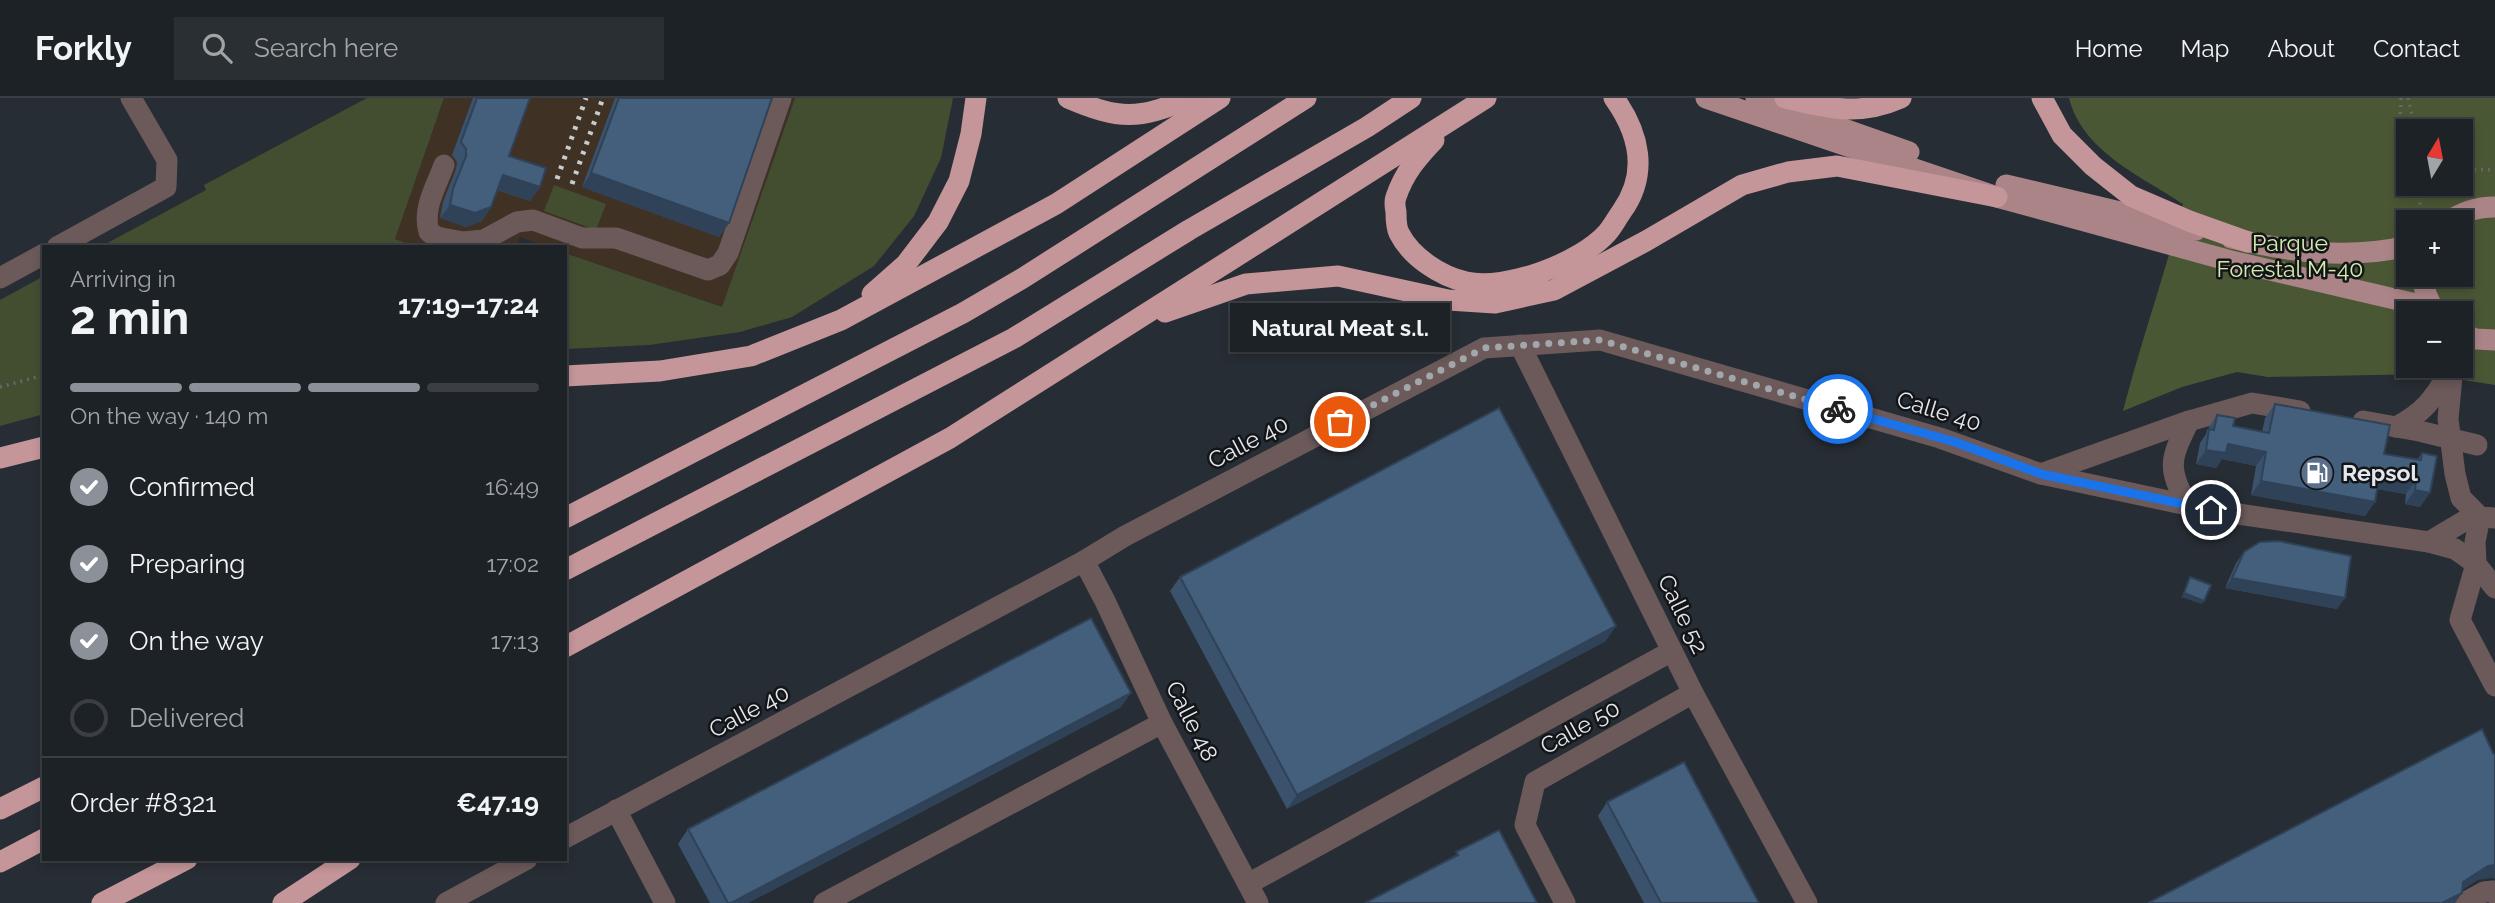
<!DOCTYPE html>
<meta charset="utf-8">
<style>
:root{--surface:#1d2227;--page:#2a2f33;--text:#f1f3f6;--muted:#a0a4a7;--line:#3b3f44;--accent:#8c9099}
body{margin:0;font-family:Raleway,sans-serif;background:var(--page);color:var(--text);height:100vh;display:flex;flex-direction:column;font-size:26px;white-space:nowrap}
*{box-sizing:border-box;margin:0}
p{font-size:23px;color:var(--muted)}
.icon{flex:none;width:38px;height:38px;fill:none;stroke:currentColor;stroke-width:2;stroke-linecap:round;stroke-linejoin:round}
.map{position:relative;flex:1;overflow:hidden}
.details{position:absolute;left:42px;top:147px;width:525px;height:616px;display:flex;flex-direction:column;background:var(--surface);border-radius:0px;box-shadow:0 4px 10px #0003,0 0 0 2px var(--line)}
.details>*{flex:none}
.needle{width:46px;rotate:10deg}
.buttons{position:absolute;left:2396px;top:21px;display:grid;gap:14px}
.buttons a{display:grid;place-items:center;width:77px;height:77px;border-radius:0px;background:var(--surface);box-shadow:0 4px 10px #0003,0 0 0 2px var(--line);font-size:35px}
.pin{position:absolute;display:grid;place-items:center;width:60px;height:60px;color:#fff;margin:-30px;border:4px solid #fff;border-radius:50%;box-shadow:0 2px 7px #0007}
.courier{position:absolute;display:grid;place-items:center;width:70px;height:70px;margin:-35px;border:5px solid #1a73e8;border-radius:50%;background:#fff;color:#222;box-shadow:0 2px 9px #0007}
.bubble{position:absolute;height:49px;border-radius:0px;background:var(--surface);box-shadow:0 4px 10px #0003,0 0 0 2px var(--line);font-size:23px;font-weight:700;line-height:49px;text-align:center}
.overview em{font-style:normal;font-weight:700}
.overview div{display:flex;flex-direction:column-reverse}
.overview{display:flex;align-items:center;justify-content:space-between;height:119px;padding:0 28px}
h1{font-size:46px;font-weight:700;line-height:52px}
.bar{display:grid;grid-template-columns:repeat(4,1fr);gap:10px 7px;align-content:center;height:84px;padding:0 28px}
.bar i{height:9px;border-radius:5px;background:var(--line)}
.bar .active{background:var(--accent)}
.bar p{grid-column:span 4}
.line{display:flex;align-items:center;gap:18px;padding:0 28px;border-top:2px solid var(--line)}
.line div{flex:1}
ol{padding:0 28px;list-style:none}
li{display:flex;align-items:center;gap:21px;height:77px}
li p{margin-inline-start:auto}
li .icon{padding:7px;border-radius:50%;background:var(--accent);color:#fff;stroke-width:4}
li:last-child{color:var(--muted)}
li i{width:38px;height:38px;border:4px solid var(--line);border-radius:50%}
header{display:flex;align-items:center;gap:42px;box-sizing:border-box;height:98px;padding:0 35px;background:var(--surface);border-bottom:2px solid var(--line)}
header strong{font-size:33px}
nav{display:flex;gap:38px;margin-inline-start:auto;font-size:24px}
.search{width:490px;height:63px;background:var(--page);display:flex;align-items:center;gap:18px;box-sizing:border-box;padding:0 24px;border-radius:0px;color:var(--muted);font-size:26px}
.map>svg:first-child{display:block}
</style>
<header>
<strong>Forkly</strong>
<div class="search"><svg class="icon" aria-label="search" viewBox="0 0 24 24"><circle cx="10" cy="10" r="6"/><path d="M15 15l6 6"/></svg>Search here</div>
<nav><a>Home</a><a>Map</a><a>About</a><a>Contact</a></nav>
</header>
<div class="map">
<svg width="2495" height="805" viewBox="0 0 2495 805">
<rect width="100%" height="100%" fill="#272d34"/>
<polygon fill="#403125" points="444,0 795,0 722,209 565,155 565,149 547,149 520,139 516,149 417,149 395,141"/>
<g fill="#434e30">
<polygon points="367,0 444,0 395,141 417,149 100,149 206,92 204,87"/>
<polygon points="795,0 953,0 941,60 914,118 874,168 792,219 740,234 649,247 565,251 565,155 722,209"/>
<polygon points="554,87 606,106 596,132 544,113"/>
<polygon points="44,178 44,316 0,328 0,202"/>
</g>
<path fill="#4a5734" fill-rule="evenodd" d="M 2069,0 L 2495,0 L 2495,287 L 2425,276 L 2268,279 L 2237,274 L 2182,289 L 2123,313 C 2141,243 2165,176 2183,106 C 2141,78 2082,53 2069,0 ZM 2408,33 L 2460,33 L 2460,86 L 2408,86 ZM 2408,124 L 2460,124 L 2460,177 L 2408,177 ZM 2408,215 L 2460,215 L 2460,268 L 2408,268 Z"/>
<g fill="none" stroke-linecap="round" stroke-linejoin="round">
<g stroke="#62686e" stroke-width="3.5" stroke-dasharray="2 5" stroke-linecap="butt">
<polyline points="2401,0 2399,53 2408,80"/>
<polyline points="2408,0 2416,33"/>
<polyline points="2460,71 2495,72"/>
<polyline points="2410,86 2428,122"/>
<polyline points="0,289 44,277"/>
</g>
<g stroke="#6c595a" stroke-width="21">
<path d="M 444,67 C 436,89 422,111 429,134 L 437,139 L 463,144 L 484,142 L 517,124 L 533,122 L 582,140 L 616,140 L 708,172 L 720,167 L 728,155 L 781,0"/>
<polyline points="57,149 166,89 167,62 131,0"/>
<polyline points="0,180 44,156"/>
<polyline points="1520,247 1693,595 1807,805"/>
<polyline points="2453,268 2448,321 2455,376 2461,400 2480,419 2495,420"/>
<polyline points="2363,323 2419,333 2477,347"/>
<path d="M 2396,329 C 2423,315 2433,302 2448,276"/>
<polyline points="2041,376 2189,323 2252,305 2300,313"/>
<path d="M 2187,407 C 2167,368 2170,362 2189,323"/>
<polyline points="2480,419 2475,444 2476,466 2495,490"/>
<polyline points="2429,444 2455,451 2476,466 2460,522 2495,588"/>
<polyline points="1084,463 1105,503 1162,625 1258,805"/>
<polyline points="616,712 665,805"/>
<polyline points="565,740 1084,463 1125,438 1484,250 1600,242 1940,340 2041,376 2211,412 2429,444 2476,416"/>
<polyline points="1248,786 1672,553"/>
<polyline points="446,805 527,761"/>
<polyline points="824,805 1162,625"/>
<polyline points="1565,805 1525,727 1535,684 1693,595"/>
<polyline points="2464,805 2484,794 2493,793 2495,796"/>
</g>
<g stroke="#ab8487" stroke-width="21">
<polyline points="1706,0 1997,99 2227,162 2416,206 2430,215"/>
<polyline points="1756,0 1909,54"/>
<polyline points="2006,87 2196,132"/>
<path d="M 2447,124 C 2463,114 2476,109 2495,109"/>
<path d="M 2231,140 C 2291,154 2347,162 2408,148"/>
<path d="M 2423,177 C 2423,191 2428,204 2437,215"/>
<polyline points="2460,235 2476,241 2495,242"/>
</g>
<g stroke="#c49599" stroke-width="21">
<path d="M 1068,0 C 1120,22 1138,22 1190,0"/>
<path d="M 1785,0 C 1828,10 1858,19 1901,0"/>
<polyline points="2042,0 2062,37 2093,68 2131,98 2189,123 2248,144"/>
<path d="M 1434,42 C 1417,60 1404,75 1396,99 C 1394,104 1395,109 1396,114 C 1396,121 1396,129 1399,135 C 1411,159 1440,178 1466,184 C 1506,193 1580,165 1607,135 C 1613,128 1617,120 1622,113 C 1649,75 1639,35 1614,0"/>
<polyline points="872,196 906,166 938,124 959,83 971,36 976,0"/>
<polyline points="1165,214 1246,186 1338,178 1448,202 1495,205 1554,192 1646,143 1742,87 1788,74 1837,68 1997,99"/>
<polyline points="565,278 660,273 751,258 841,222 1056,106 1220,0"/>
<polyline points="0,360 44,349"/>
<polyline points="565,420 963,215 1023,180 1306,0"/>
<polyline points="565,472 1014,240 1189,132 1367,29 1411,0"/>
<polyline points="565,549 950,340 1486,0"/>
<polyline points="0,711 44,689"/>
<polyline points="0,764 44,741"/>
<polyline points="102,805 187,761"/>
<polyline points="283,805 350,761"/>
</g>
<g stroke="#c7ccd0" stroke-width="5" stroke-dasharray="3.5 7" stroke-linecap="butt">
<polyline points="557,81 586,0"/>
<polyline points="572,86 603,0"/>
</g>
</g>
<g fill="#3a526b">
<polygon points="473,0 530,0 509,58 540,89 530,103 497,92 491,109 482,123 466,129 440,120 443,104 456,71 457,64 452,57"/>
<polygon points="615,0 772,0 729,125 719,139 582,89"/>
<polygon points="2275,306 2384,356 2417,362 2422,355 2420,409 2405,406 2406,396 2377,391 2375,404 2365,418 2251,397 2256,368 2222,361 2216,370 2196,366 2200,345 2206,336 2207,332 2217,317 2233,328 2262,334 2265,320"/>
<polygon points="2244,454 2337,511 2225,490 2236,465"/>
<polygon points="1180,479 1606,543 1287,711 1170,493"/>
<polygon points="1121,609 748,805 710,805 678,746 688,731"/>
<polygon points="1607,704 1759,805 1644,805 1598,718"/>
</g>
<g fill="#2f4257">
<polygon points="591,75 729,125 719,139 582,89"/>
<polygon points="503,77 540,89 530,103 493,90"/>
<polygon points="450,107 491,109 482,123 466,129 440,120"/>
<polygon points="2228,346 2266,354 2256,368 2222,361 2216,370 2196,366 2206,352"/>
<polygon points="2380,375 2416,382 2406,396 2370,390"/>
<polygon points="2261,383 2375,404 2365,418 2251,397"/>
<polygon points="2415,392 2430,395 2420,409 2405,406"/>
<polygon points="2232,480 2345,500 2337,511 2225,490"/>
<polygon points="2184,495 2204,503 2202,506 2181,499"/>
<polygon points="1616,528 1606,543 1287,711 1297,697"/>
<polygon points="1131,595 1121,609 748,805 731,805"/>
<polygon points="2495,767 2495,781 2492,780 2478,782 2453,798 2463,784 2488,768"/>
<polygon points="2462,795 2455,805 2442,805"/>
</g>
<g fill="#435f7c" stroke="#2f4257" stroke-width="2">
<polygon points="477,0 530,0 509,58 546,70 540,89 503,77 491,109 475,115 450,107 453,91 466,58 466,51 461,44"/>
<polygon points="619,0 772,0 729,125 591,75"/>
<polygon points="2275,306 2390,327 2384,356 2421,362 2422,355 2437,358 2430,395 2415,392 2416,382 2380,375 2375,404 2261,383 2266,354 2228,346 2226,355 2206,352 2209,331 2214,332 2217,317 2235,320 2233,328 2269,335"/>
<polygon points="1499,310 1616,528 1297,697 1180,479"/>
<polygon points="2279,443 2351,458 2345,500 2232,480 2244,454 2260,444"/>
<polygon points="2190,479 2211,487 2204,503 2184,495"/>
<polygon points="1091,520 1131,595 731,805 728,805 688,731"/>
<polygon points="2482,631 2493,655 2495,657 2495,767 2488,768 2463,784 2462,795 2442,805 2148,805"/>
<polygon points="1684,664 1759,805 1661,805 1607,704"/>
<polygon points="1499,732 1537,805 1365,805 1458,757 1456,754"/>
</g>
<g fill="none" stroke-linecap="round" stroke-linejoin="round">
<polyline stroke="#a2a7ac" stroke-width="7" stroke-dasharray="0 12.6" points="1340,324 1484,250 1600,242 1838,311"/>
<polyline stroke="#1a73e8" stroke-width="9" points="1838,311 1955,344 2041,376 2211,412"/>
</g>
<defs>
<symbol id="fuel-disc" viewBox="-11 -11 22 22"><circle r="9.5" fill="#5c6f8a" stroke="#131518"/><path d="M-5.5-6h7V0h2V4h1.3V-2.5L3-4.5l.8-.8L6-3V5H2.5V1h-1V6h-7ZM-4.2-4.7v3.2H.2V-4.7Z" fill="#fff"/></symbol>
</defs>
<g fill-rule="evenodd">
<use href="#fuel-disc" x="2298" y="356" width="38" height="38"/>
</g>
<g text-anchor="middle" stroke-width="5" stroke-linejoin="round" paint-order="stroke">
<g font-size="23" fill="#d4edad" stroke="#131518">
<text x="2290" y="153">Parque<tspan x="2290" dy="26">Forestal M-40</tspan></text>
</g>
<g font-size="23" fill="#e4e8ec" stroke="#131518">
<text transform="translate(1939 313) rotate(17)" y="8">Calle 40</text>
<text transform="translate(1248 344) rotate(-28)" y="8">Calle 40</text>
<text transform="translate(1683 516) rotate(64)" y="8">Calle 52</text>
<text transform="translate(749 613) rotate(-28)" y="8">Calle 40</text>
<text transform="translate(1192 623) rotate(63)" y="8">Calle 48</text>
<text transform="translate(1580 629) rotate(-29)" y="8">Calle 50</text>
</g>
<g font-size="23" font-weight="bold" fill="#e4e8ec" stroke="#131518" text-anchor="start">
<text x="2342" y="383">Repsol</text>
</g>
</g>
</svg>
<div class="buttons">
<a><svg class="needle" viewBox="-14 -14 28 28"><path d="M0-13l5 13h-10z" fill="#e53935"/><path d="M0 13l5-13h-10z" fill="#a0a4a7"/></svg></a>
<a>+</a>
<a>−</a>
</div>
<div class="pin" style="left:1340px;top:324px;background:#ea580c"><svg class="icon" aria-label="bag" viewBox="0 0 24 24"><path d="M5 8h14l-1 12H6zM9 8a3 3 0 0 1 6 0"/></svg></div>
<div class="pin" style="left:2211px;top:412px;background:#1f2937"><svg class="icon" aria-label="home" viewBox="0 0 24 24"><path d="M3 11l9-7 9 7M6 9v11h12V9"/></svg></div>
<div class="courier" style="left:1838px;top:311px"><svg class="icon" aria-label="bike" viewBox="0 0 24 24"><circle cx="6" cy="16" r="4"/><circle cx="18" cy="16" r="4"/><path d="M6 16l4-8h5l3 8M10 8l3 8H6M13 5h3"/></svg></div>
<div class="bubble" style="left:1230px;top:205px;width:220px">Natural Meat s.l.</div>
<section class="details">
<div class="overview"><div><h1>2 min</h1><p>Arriving in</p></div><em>17:19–17:24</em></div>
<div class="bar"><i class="active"></i><i class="active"></i><i class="active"></i><i></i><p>On the way · 140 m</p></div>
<ol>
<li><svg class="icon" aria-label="check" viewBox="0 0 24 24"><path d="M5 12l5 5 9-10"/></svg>Confirmed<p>16:49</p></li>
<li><svg class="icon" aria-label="check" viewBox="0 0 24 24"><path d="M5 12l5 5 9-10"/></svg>Preparing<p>17:02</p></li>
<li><svg class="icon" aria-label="check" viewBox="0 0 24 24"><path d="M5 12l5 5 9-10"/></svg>On the way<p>17:13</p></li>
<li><i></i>Delivered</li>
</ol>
<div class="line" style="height:91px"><div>Order #8321</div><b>€47.19</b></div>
</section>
</div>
